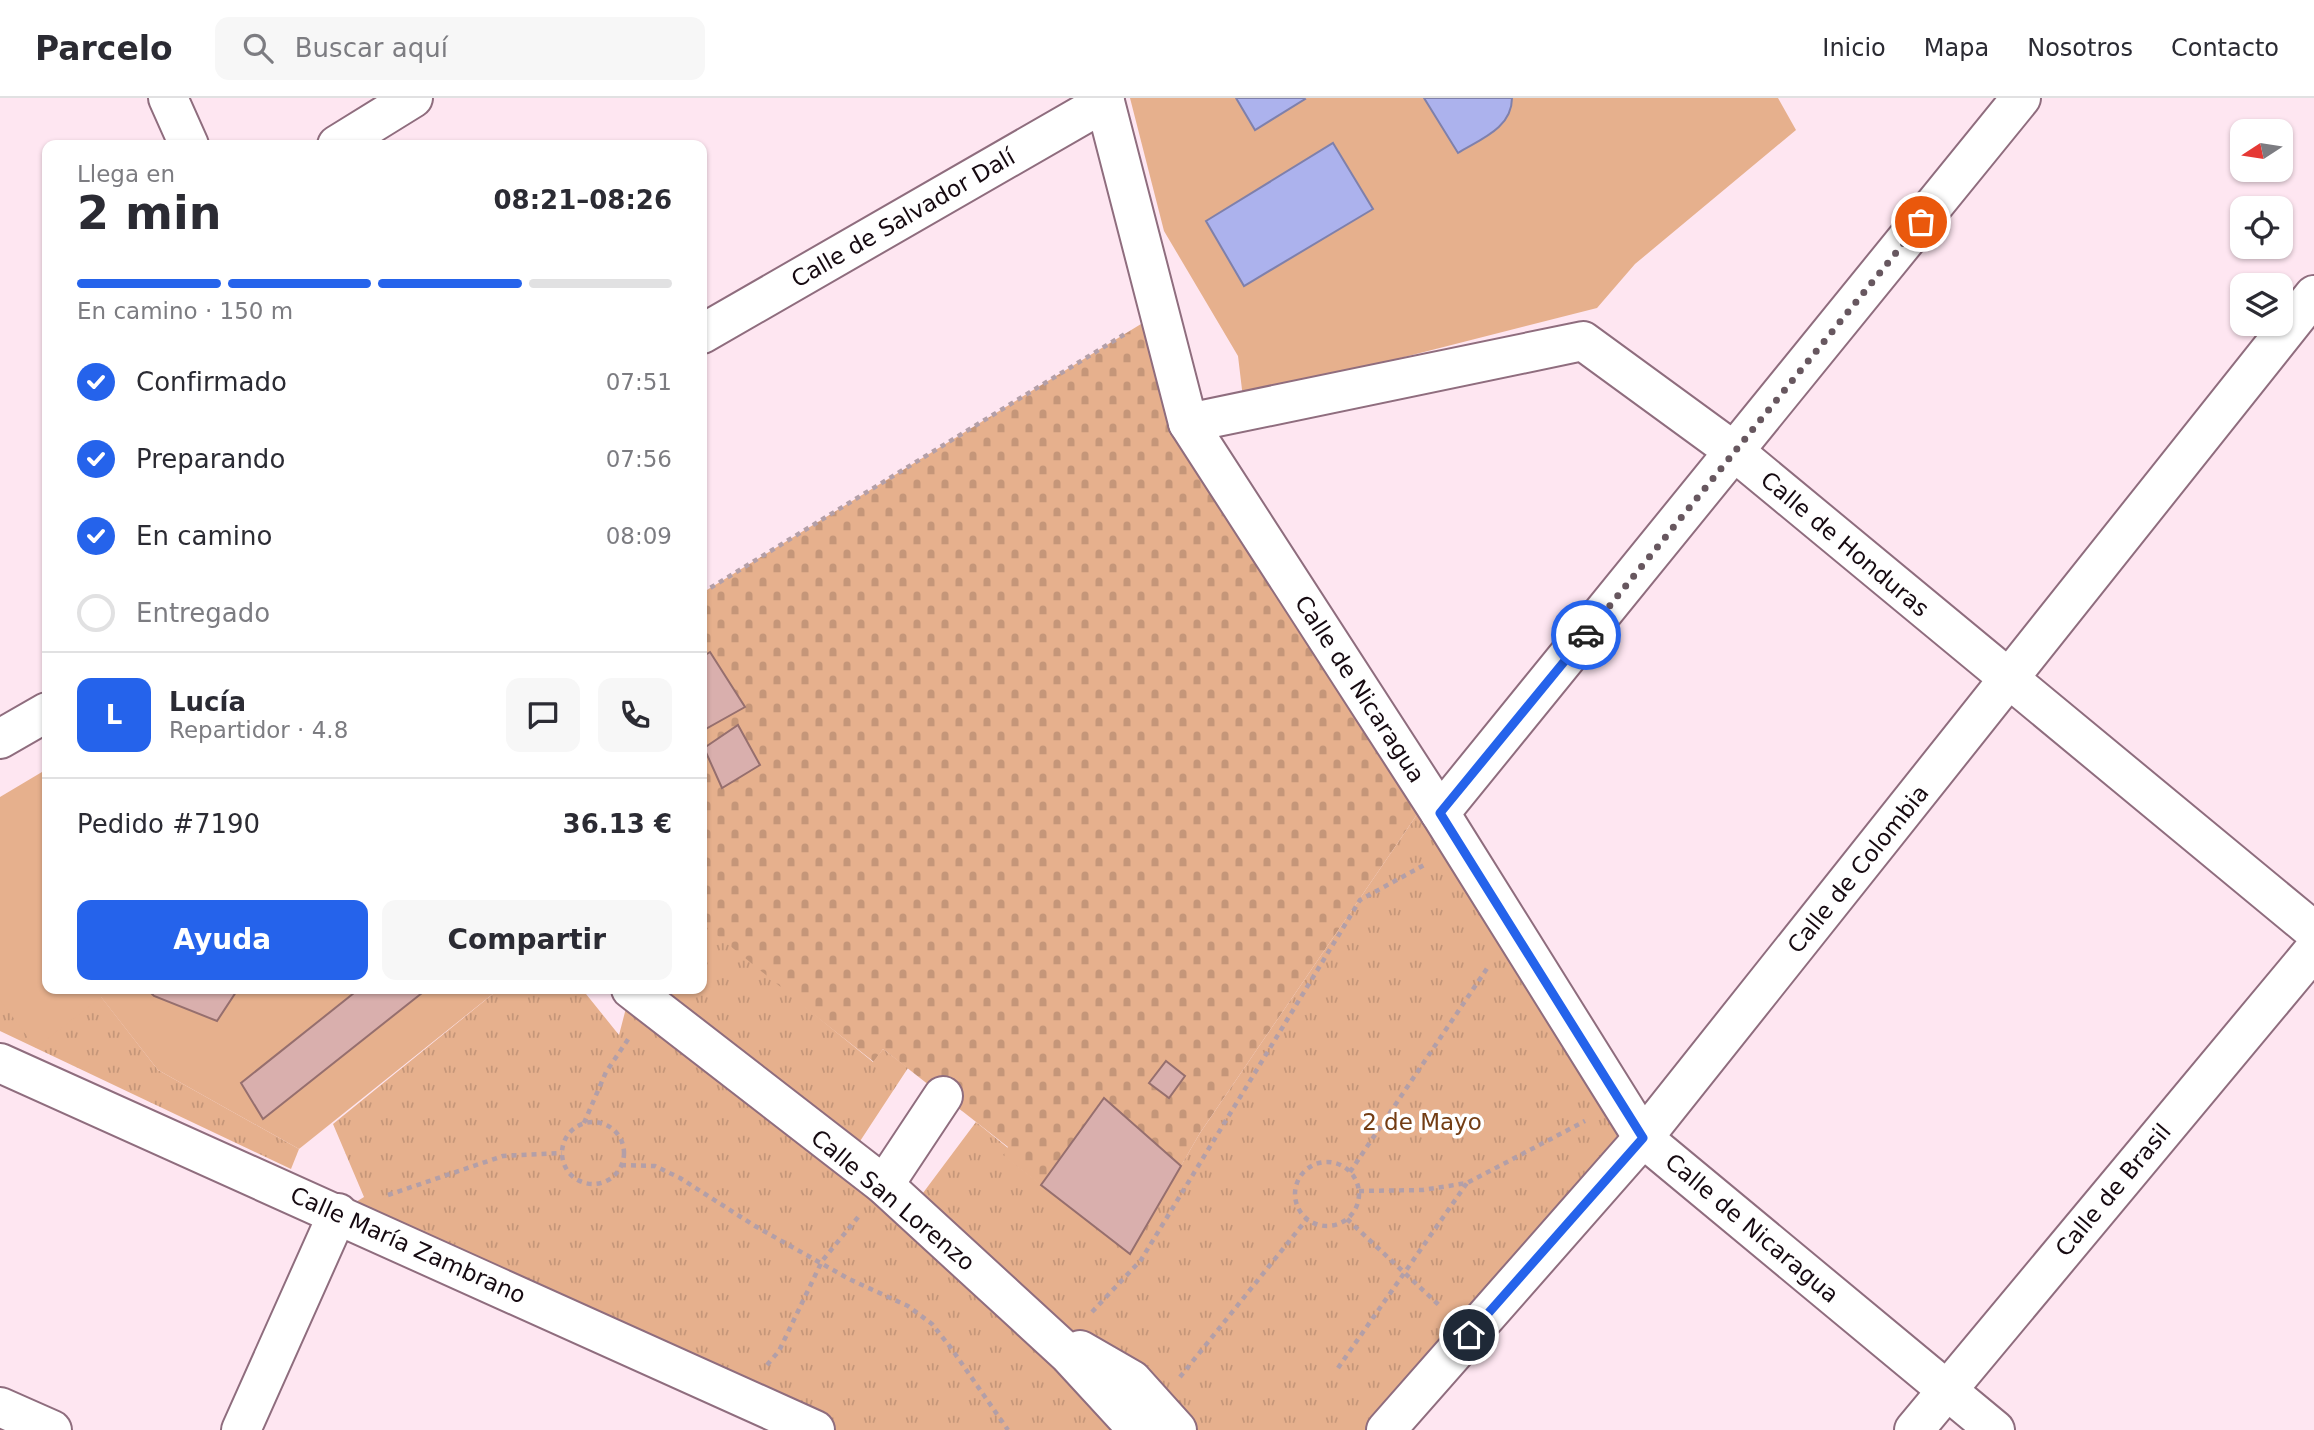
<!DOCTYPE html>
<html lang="es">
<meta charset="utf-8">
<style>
:root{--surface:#fff;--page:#f7f7f7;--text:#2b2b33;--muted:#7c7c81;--line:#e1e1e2;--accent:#2563eb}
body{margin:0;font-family:"DejaVu Sans",sans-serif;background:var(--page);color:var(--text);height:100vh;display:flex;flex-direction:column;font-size:26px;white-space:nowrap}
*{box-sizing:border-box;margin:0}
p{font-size:23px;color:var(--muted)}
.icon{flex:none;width:38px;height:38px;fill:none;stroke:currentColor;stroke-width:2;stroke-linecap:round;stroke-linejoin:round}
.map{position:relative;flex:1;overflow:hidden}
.panel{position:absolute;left:42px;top:42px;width:665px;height:854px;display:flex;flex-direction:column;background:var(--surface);border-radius:14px;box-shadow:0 2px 5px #0004}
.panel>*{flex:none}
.needle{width:46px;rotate:258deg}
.controls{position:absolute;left:2230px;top:21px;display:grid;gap:14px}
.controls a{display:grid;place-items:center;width:63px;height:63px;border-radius:14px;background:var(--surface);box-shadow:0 2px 5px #0004;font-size:35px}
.pin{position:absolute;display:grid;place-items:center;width:60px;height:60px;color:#fff;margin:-30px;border:4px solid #fff;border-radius:50%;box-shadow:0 2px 7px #0007}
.courier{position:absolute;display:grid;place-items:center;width:70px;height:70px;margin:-35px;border:5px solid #2563eb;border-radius:50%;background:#fff;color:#222;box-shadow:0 2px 9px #0007}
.head em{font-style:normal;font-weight:700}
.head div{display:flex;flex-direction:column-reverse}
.head{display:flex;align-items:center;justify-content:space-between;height:119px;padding:0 35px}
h1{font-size:46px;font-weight:700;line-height:52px}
.bar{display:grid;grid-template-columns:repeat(4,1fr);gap:10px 7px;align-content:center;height:84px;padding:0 35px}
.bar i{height:9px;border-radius:5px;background:var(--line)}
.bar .active{background:var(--accent)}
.bar p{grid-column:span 4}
.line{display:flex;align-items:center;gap:18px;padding:0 35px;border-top:2px solid var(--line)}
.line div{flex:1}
.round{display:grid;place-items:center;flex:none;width:74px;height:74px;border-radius:14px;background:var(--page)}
ol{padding:0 35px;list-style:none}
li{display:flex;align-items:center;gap:21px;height:77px}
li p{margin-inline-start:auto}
li .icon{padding:7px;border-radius:50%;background:var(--accent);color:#fff;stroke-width:4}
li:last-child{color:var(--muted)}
li i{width:38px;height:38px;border:4px solid var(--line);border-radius:50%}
.cta{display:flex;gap:14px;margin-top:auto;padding:14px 35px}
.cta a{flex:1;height:80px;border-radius:14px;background:var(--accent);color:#fff;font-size:28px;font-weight:700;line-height:80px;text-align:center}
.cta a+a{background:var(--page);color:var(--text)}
header{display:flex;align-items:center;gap:42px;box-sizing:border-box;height:98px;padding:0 35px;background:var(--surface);border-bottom:2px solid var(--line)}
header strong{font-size:33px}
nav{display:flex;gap:38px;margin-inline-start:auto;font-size:24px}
.search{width:490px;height:63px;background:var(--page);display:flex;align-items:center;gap:18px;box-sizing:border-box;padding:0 24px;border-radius:14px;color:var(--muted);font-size:26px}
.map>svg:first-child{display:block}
</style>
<header>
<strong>Parcelo</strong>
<div class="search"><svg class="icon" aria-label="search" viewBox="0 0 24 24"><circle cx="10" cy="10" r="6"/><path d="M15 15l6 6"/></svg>Buscar aquí</div>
<nav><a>Inicio</a><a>Mapa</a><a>Nosotros</a><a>Contacto</a></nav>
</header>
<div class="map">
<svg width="2314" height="1332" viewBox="0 0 2314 1332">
<defs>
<pattern id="cemetery-stones" width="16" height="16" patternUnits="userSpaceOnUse" patternTransform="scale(1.75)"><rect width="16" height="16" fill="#e6b08d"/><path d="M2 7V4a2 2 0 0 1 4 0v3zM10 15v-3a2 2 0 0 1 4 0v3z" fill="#c59679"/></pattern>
<pattern id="park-tufts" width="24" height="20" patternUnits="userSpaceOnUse" patternTransform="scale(1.75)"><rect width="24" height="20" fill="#e6b08d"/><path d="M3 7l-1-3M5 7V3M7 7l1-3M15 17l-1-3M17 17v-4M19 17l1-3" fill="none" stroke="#c59679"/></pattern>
</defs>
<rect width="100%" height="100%" fill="#fee6f1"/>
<polygon fill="url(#cemetery-stones)" points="1159,215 1188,325 1429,699 1200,1035 1130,1156 1002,1057 1008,1049 883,951 874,964 705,831 702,825 702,495"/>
<g fill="url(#park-tufts)">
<polygon points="1429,699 1643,1040 1386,1332 814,1332 338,1115 364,1099 333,1026 499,891 582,891 619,937 631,891 702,891 702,825 873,964 883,951 908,970 849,1060 911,1111 976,1024 1008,1050 1003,1057 1130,1155 1200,1035"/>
<polygon points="0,770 47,891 95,891 158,972 299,1051 291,1071 0,933"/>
</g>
<g fill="#e6b08d">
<polygon points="1130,0 1778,0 1796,32 1635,166 1597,210 1243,300 1238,258 1164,133"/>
<polygon points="47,671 47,891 499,891 299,1051 158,972 101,899 36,950 0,902 0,699"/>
</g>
<g fill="#acb2ed" stroke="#7f80ab" stroke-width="2">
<polygon points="1236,0 1304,0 1305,1 1255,32"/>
<path d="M 1424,0 L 1512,0 C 1512,30 1481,41 1458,55 Z"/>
<polygon points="1333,45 1373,111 1244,188 1206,123"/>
</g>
<g fill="#d9afad" stroke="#966f6e" stroke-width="2">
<polygon points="710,554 745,609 702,633 702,559"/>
<polygon points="738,627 760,667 722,690 704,650"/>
<polygon points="147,891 238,891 217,923 154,898"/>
<polygon points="359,891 427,891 263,1021 241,985"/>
<polygon points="1166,963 1185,978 1169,1000 1149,985"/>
<polygon points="1104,1000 1181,1068 1130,1156 1041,1087"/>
</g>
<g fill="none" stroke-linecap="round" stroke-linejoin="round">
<defs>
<g id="minor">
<polyline points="168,0 189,47"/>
<polyline points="1104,0 1188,325 1440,715 1643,1040 1995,1332"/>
<polyline points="337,47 413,0"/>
<polyline points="702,236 1105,4"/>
<polyline points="1188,325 1583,243 1735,354 2314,833"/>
<polyline points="0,641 47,614"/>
<polyline points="1440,715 2021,0"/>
<polyline points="631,891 884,1087 1068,1256 1138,1332"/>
<polyline points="0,965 815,1332"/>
<polyline points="884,1087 943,998"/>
<polyline points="1080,1252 1132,1282 1177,1332"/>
<polyline points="0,1309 52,1332"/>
<polyline points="241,1332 338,1115"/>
<polyline points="1386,1332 1643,1040 2314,197"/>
<polyline points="1914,1332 2314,852"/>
</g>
</defs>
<use href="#minor" stroke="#8f6d7e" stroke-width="42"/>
<g stroke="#b39fa8" stroke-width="4.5" stroke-dasharray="5 5" stroke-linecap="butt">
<polyline points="702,495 1125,236"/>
<polyline points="702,834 705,831"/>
<circle cx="593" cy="1055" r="31"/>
<polyline points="584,1025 606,974 629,940"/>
<circle cx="1327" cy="1096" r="32"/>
<polyline points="621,1067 655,1068 680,1080 755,1128 849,1181 908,1208 932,1226 951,1250 1008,1332"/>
<polyline points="1350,1074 1488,869"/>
<polyline points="1359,1093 1423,1092 1467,1085 1585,1023"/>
<polyline points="388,1097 503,1058 562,1055"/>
<polyline points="1347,1121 1441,1209"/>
<polyline points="1092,1214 1141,1162 1360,802 1426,766"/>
<polyline points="767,1267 779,1253 822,1163 859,1118"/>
<polyline points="1338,1270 1467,1085"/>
<polyline points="1180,1279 1307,1121"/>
</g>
<use href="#minor" stroke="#fff" stroke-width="38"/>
</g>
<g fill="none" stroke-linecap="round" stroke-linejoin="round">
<polyline stroke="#67575f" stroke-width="7" stroke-dasharray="0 12.6" points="1586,537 1921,124"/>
<polyline stroke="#2563eb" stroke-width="9" points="1469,1237 1643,1040 1440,715 1586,537"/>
</g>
<g text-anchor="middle" stroke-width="7" stroke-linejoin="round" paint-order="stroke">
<g font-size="23" fill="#160a11" stroke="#fff">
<text transform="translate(903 120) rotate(-30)" y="8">Calle de Salvador Dalí</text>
<text transform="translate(1845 446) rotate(40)" y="8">Calle de Honduras</text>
<text transform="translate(1360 591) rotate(57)" y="8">Calle de Nicaragua</text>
<text transform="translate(1858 771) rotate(-51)" y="8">Calle de Colombia</text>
<text transform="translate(2113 1092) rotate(-50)" y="8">Calle de Brasil</text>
<text transform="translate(893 1102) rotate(40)" y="8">Calle San Lorenzo</text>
<text transform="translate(1752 1130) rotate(40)" y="8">Calle de Nicaragua</text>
<text transform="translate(408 1147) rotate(24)" y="8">Calle María Zambrano</text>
</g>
<g font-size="23" fill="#733d14" stroke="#fff">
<text x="1422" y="1032">2 de Mayo</text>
</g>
</g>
</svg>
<div class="controls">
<a><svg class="needle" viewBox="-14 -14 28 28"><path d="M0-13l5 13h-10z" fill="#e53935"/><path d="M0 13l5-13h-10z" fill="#7c7c81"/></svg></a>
<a><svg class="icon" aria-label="locate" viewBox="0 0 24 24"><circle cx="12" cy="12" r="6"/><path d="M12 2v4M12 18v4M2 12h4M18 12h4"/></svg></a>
<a><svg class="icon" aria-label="layers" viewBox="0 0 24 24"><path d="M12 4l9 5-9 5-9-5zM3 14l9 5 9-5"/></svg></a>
</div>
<div class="pin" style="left:1921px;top:124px;background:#ea580c"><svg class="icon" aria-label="bag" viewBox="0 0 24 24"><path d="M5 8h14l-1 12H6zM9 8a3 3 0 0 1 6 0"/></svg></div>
<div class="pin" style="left:1469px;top:1237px;background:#1f2937"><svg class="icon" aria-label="home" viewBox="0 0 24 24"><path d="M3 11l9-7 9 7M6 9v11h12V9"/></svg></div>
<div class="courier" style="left:1586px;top:537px"><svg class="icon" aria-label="car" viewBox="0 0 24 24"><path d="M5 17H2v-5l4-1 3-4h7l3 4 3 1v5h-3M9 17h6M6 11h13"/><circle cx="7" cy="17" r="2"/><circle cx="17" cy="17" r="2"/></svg></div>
<section class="panel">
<div class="head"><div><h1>2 min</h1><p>Llega en</p></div><em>08:21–08:26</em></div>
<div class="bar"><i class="active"></i><i class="active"></i><i class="active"></i><i></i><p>En camino · 150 m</p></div>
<ol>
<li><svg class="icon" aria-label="check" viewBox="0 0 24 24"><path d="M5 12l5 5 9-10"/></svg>Confirmado<p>07:51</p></li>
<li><svg class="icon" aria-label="check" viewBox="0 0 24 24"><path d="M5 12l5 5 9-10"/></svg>Preparando<p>07:56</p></li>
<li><svg class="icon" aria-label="check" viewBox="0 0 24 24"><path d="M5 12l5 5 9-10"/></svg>En camino<p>08:09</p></li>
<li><i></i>Entregado</li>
</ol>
<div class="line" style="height:126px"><b class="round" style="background:var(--accent);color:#fff">L</b><div><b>Lucía</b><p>Repartidor · 4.8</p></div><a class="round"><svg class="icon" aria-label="chat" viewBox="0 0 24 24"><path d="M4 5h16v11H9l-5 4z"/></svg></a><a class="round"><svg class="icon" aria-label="phone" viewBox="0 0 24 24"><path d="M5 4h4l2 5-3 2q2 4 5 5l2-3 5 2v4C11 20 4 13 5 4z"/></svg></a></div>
<div class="line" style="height:91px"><div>Pedido #7190</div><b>36.13 €</b></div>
<div class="cta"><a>Ayuda</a><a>Compartir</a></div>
</section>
</div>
